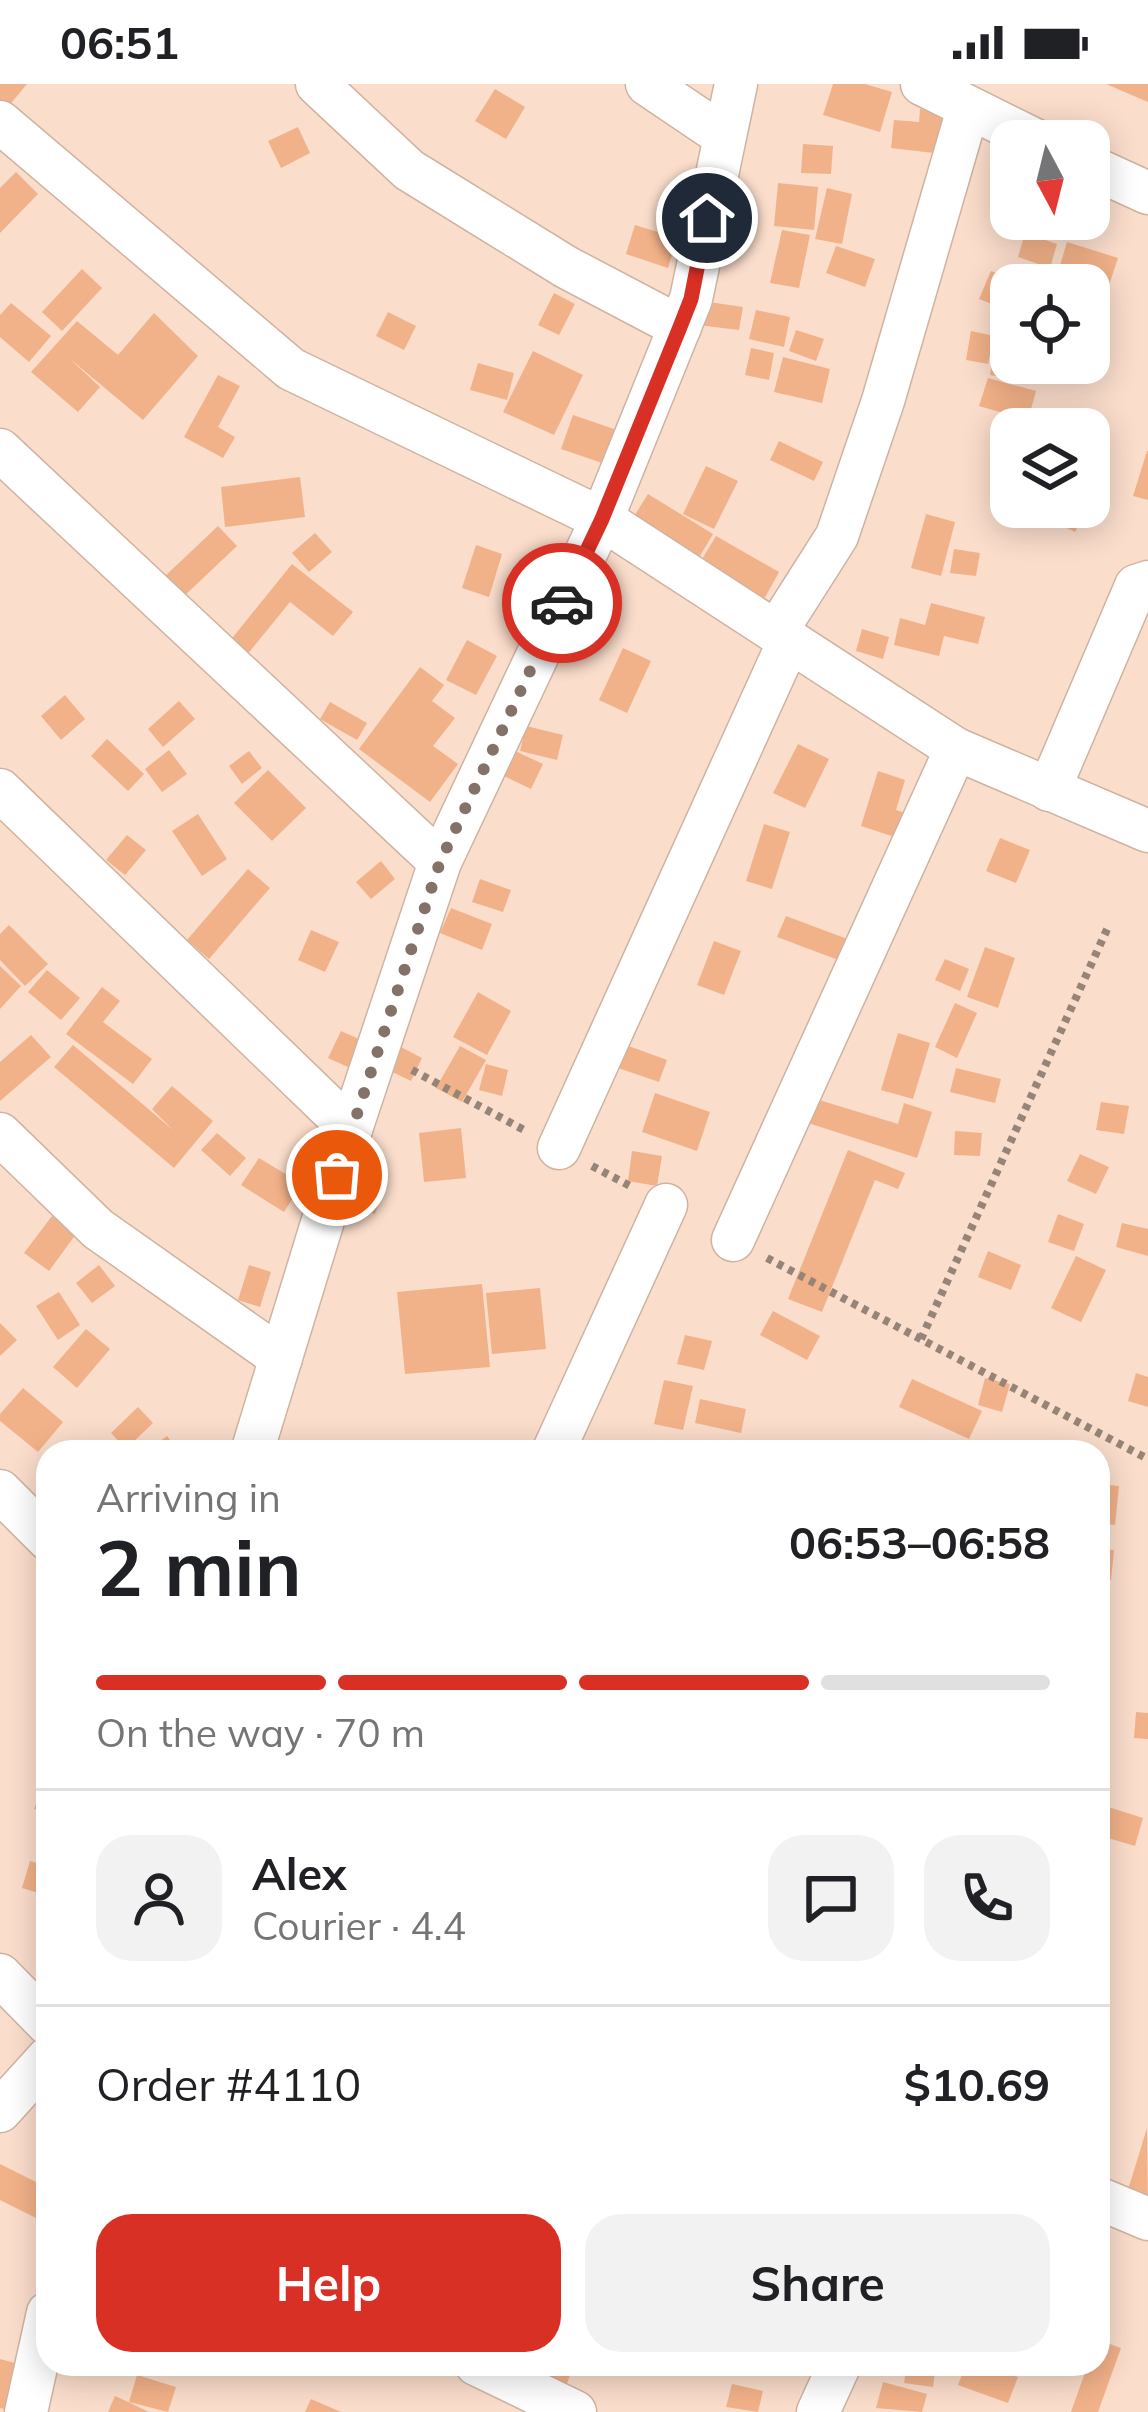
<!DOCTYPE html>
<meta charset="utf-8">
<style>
:root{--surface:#fff;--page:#f2f2f2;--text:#202124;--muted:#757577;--line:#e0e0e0;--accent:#d93025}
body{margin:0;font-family:Mulish,sans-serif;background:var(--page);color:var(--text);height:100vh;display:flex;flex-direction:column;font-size:45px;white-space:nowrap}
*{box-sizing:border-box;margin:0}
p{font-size:39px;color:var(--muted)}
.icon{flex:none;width:66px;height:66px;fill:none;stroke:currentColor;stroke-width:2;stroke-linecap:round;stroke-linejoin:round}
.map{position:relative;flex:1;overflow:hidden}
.sheet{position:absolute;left:36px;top:1356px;width:1074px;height:936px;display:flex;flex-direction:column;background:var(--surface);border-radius:36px;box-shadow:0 6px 30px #0003}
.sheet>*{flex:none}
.needle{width:78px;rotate:173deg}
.tools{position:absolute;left:990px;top:36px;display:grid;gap:24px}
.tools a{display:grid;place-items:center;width:120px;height:120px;border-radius:24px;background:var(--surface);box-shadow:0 6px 30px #0003;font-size:60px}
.pin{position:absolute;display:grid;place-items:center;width:102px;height:102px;color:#fff;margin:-51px;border:6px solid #fff;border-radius:50%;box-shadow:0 3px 12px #0007}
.courier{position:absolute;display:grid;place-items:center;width:120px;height:120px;margin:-60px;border:9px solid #d93025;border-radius:50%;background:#fff;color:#222;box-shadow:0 3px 15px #0007}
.summary em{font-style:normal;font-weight:700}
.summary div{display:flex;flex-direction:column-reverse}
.summary{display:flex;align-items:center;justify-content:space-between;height:204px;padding:0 60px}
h1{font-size:78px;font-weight:700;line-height:90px}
.bar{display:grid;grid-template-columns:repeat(4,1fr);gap:18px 12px;align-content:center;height:144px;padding:0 60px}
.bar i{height:15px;border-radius:9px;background:var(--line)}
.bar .selected{background:var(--accent)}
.bar p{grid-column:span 4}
.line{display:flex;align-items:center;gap:30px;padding:0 60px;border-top:3px solid var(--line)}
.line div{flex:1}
.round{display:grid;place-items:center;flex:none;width:126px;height:126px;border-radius:36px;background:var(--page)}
.cta{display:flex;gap:24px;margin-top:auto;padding:24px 60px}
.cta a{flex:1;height:138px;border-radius:36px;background:var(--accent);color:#fff;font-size:48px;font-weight:700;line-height:138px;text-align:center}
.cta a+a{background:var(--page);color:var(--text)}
.status{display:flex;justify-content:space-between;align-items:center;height:84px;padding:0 60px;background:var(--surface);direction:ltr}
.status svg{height:33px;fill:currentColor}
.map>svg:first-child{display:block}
</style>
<div class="status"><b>06:51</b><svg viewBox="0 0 49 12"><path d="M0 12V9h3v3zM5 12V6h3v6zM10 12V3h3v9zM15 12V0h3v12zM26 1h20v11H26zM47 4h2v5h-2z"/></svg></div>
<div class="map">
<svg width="1148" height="2328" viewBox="0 0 1148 2328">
<rect width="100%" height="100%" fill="#fbddcb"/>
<g fill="#f2b289">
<polygon points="0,0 27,0 7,24 0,19"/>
<polygon points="833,0 865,0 892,8 880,48 823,31"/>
<polygon points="1106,0 1148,0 1148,18"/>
<polygon points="495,5 525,23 506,55 475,37"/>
<polygon points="920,25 947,28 942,70 891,64 894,36 919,38"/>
<polygon points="298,43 310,69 281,84 268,57"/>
<polygon points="803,60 833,62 831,90 801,89"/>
<polygon points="16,88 38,110 0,149 0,104"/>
<polygon points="778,99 818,103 814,146 774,142"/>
<polygon points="827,104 852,110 842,160 815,155"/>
<polygon points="635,141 677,154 668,184 626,170"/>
<polygon points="782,146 810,151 799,204 770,199"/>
<polygon points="1025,149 1057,160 1050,184 1018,173"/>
<polygon points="1067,158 1118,174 1106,210 1089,205 1089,201 1056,195"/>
<polygon points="836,162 875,175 865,203 826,189"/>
<polygon points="82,185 102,204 62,247 42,228"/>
<polygon points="991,187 1014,196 1002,224 979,215"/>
<polygon points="554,209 575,220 559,251 538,241"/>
<polygon points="702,217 743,223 739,246 698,241"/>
<polygon points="11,219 51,252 29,278 0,253 0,231"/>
<polygon points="756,226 790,233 784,263 749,255"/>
<polygon points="388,228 416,242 404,266 376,252"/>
<polygon points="154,229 198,272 143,336 69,274 100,303 78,328 31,288 77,237 118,271"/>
<polygon points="1000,236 1011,238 1011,279 1031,279 1027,297 990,291"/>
<polygon points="796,246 824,255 816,277 789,267"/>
<polygon points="971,247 994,252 988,280 966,276"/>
<polygon points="751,264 774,269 769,296 745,291"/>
<polygon points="533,267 583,291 554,351 503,328"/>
<polygon points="783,273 830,285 822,319 774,308"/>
<polygon points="478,279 514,289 507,316 470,306"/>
<polygon points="218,291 240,302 218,343 235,353 223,374 184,353"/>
<polygon points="988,294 1036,307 1028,336 979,322"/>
<polygon points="573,331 620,347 608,381 561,365"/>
<polygon points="779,357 823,378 814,397 770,376"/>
<polygon points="1147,367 1148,367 1148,416 1133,412"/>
<polygon points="706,382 738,397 714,445 683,430"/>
<polygon points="300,393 305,433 225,443 221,403"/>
<polygon points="648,410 713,450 697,477 631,437"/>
<polygon points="1058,423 1087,425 1075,448 1051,436"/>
<polygon points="926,430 955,438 941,492 911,484"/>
<polygon points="218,442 237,462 182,514 163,494"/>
<polygon points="315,449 332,468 309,488 292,469"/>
<polygon points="716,452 779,488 763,517 699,480"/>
<polygon points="476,461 502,470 489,513 462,504"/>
<polygon points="954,465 980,469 976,492 950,489"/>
<polygon points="292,480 353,528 333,552 290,518 246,572 229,558"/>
<polygon points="931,519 985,533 978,560 944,552 939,572 894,561 900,534 925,541"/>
<polygon points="862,545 889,553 883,575 856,567"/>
<polygon points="467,556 497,572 476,611 446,596"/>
<polygon points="623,564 651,577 627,629 599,616"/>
<polygon points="420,583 444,601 432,617 455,634 433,662 458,680 430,718 359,665"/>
<polygon points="65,611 85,635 61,656 41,632"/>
<polygon points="179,617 195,635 163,663 148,645"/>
<polygon points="330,618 367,639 357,656 320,635"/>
<polygon points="526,642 563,651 557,676 520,667"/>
<polygon points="107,655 144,690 128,707 91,672"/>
<polygon points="798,660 829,675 805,724 773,709"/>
<polygon points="169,666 187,690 162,708 145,685"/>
<polygon points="249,667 262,684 242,700 229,682"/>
<polygon points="515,667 543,680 531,705 504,692"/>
<polygon points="268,686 306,724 272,757 234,719"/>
<polygon points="878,687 905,696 896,726 918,733 910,758 861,742"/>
<polygon points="198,730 227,775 202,792 172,747"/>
<polygon points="764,740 790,748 772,805 746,797"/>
<polygon points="127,751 146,766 125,791 106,776"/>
<polygon points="1000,754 1030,766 1016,799 986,787"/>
<polygon points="381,777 395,795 371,815 356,798"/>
<polygon points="248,785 270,804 209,875 187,856"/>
<polygon points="480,795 511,806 503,828 472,818"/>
<polygon points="451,824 492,840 482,866 440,849"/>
<polygon points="786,832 850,856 841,877 777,853"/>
<polygon points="9,841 48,880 25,902 0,876 0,850"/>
<polygon points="311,846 339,858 325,888 298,876"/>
<polygon points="714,857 741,867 724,911 697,901"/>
<polygon points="985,863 1015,874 998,924 967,913"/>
<polygon points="945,875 969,885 960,907 935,896"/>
<polygon points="0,882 21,902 0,925"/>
<polygon points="47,886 80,914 61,936 28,908"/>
<polygon points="102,903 120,917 103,938 152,975 133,1000 66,950"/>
<polygon points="478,908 511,927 487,971 453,953"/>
<polygon points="955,919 977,929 957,974 935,963"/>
<polygon points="341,947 361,956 348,983 328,974"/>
<polygon points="898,949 930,959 913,1015 881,1006"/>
<polygon points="31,951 51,973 0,1017 0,978"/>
<polygon points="395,960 422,974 411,997 384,984"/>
<polygon points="73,961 173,1046 152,1025 172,1002 213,1037 174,1084 54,983"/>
<polygon points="626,961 667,976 659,998 618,984"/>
<polygon points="460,962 486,976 462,1018 436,1004"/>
<polygon points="486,980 508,986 502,1012 479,1006"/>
<polygon points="956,984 1001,995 995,1019 950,1008"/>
<polygon points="655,1009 710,1028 697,1067 642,1048"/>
<polygon points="816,1015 898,1040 904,1019 932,1028 917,1074 808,1039"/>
<polygon points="1101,1018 1129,1022 1124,1050 1096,1046"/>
<polygon points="461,1044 466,1094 424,1098 419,1049"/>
<polygon points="955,1047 982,1049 980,1072 954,1071"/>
<polygon points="217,1049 246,1074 230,1092 201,1066"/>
<polygon points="848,1066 905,1089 898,1105 875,1096 822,1228 788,1215"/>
<polygon points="632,1067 662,1072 657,1102 628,1097"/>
<polygon points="1080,1070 1109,1083 1096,1110 1067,1097"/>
<polygon points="259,1074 302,1100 284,1128 241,1101"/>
<polygon points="363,1084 388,1093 375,1130 350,1121"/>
<polygon points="1058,1130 1084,1140 1074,1167 1048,1158"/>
<polygon points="52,1132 76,1150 49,1187 24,1169"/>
<polygon points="1122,1139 1148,1145 1148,1172 1116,1163"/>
<polygon points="988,1167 1021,1181 1011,1206 978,1193"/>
<polygon points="1076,1172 1106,1186 1081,1238 1051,1224"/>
<polygon points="99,1181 115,1202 92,1219 76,1199"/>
<polygon points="249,1181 271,1188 260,1223 238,1216"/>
<polygon points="482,1200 490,1283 405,1290 397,1208"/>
<polygon points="540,1204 546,1265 492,1270 486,1209"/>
<polygon points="59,1208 80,1241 58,1256 36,1222"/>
<polygon points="773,1227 820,1252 807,1276 760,1251"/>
<polygon points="0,1239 17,1256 0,1272"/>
<polygon points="86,1245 110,1265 77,1304 53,1283"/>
<polygon points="685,1251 712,1257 704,1286 677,1280"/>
<polygon points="1136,1289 1148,1293 1148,1323 1128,1317"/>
<polygon points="985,1294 1010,1300 1002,1328 978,1321"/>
<polygon points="912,1295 982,1327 969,1355 899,1323"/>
<polygon points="664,1296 693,1302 683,1346 654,1340"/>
<polygon points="23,1304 63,1338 38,1368 0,1337 0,1330"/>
<polygon points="700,1315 746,1325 741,1349 695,1339"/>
<polygon points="138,1323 153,1339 126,1365 111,1349"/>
<polygon points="167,1352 179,1368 145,1368"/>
<polygon points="1098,1400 1119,1402 1115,1441 1098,1439"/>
<polygon points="1098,1465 1114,1466 1111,1496 1098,1495"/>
<polygon points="1098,1524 1107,1524 1109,1557 1098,1558"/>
<polygon points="1136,1628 1148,1629 1148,1655 1134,1654"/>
<polygon points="45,1697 48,1698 48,1730 34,1725"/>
<polygon points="1099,1720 1143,1734 1135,1762 1098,1751"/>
<polygon points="30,1777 48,1782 45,1811 22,1804"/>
<polygon points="1098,1874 1110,1877 1100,1916 1098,1916"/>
<polygon points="1147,2044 1148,2130 1119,2135"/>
<polygon points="0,2080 48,2104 36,2134 0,2116"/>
<polygon points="1098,2256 1121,2264 1098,2328 1071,2328 1088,2280 1098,2280"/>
<polygon points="0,2275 15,2279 4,2325 0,2324"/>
<polygon points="907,2280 936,2280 933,2303 904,2299"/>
<polygon points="966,2280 980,2280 1018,2293 1008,2319 958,2301"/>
<polygon points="540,2281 570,2291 557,2328 526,2324"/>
<polygon points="137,2291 176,2303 168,2328 129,2318"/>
<polygon points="883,2298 927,2310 922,2328 876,2324"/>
<polygon points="732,2300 763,2307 758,2328 726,2323"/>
<polygon points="115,2312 126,2317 149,2328 108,2328"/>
<polygon points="311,2315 341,2328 305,2328"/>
</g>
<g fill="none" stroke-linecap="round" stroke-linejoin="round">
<defs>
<g id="minor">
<polyline points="317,0 409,86 566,183 680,243"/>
<polyline points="647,0 724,52"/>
<polyline points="922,0 1037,57"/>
<polyline points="0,38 291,285 602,435 956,665 1148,747"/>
<polyline points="1089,82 1148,109"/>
<polyline points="0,366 440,778"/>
<polyline points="776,548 837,452 883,317 968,25"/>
<polyline points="0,706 351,1045"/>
<polyline points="1049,706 1136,502 1148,498"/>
<polyline points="0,1050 98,1145 281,1274"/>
<polyline points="559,1064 789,557"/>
<polyline points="733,1156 956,665"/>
<polyline points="252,1368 351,1045 440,778 602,435 691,215 736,0"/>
<polyline points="553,1368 666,1121"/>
<polyline points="0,1407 48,1455"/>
<polyline points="0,1891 48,1940"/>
<polyline points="0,2027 48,1974"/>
<polyline points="1098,2114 1148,2135"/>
<polyline points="476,2280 575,2328"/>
<polyline points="26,2328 48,2229"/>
<polyline points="818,2328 840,2280"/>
</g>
</defs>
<use href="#minor" stroke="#cfb3a1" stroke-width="45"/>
<g stroke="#978478" stroke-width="8" stroke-dasharray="6 6" stroke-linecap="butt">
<polyline points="412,986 526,1047"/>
<polyline points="592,1082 632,1103"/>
<polyline points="767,1174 1148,1375"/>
<polyline points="921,1255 1109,841"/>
</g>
<use href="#minor" stroke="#fff" stroke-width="42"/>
</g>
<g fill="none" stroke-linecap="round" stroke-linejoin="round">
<polyline stroke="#847268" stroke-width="12" stroke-dasharray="0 21.6" points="337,1091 440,778 562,519"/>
<polyline stroke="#d93025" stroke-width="15" points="562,519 602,435 680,243 691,215 707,134"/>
</g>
</svg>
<div class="tools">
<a><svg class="needle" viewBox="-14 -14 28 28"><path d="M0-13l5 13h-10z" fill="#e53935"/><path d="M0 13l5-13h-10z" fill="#757577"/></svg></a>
<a><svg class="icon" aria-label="locate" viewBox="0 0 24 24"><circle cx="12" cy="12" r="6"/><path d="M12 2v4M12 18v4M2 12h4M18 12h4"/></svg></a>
<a><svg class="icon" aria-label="layers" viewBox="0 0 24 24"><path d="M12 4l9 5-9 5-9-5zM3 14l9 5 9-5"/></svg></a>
</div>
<div class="pin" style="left:337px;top:1091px;background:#ea580c"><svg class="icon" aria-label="bag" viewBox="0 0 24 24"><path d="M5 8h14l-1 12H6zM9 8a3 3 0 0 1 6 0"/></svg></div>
<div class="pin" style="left:707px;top:134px;background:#1f2937"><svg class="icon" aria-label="home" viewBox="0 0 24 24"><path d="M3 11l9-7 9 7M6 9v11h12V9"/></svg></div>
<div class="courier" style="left:562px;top:519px"><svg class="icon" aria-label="car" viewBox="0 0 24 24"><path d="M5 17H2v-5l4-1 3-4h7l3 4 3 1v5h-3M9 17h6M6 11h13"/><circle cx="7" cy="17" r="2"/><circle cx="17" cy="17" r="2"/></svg></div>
<section class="sheet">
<div class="summary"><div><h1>2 min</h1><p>Arriving in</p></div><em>06:53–06:58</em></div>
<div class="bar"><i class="selected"></i><i class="selected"></i><i class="selected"></i><i></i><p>On the way · 70 m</p></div>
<div class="line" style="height:216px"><a class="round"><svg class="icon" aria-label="person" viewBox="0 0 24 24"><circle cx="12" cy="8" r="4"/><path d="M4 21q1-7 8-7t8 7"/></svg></a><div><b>Alex</b><p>Courier · 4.4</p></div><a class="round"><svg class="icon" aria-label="chat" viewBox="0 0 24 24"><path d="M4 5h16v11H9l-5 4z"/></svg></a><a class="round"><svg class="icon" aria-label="phone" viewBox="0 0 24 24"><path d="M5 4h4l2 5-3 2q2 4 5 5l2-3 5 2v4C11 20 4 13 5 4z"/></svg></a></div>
<div class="line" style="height:156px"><div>Order #4110</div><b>$10.69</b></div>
<div class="cta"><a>Help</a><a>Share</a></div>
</section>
</div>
